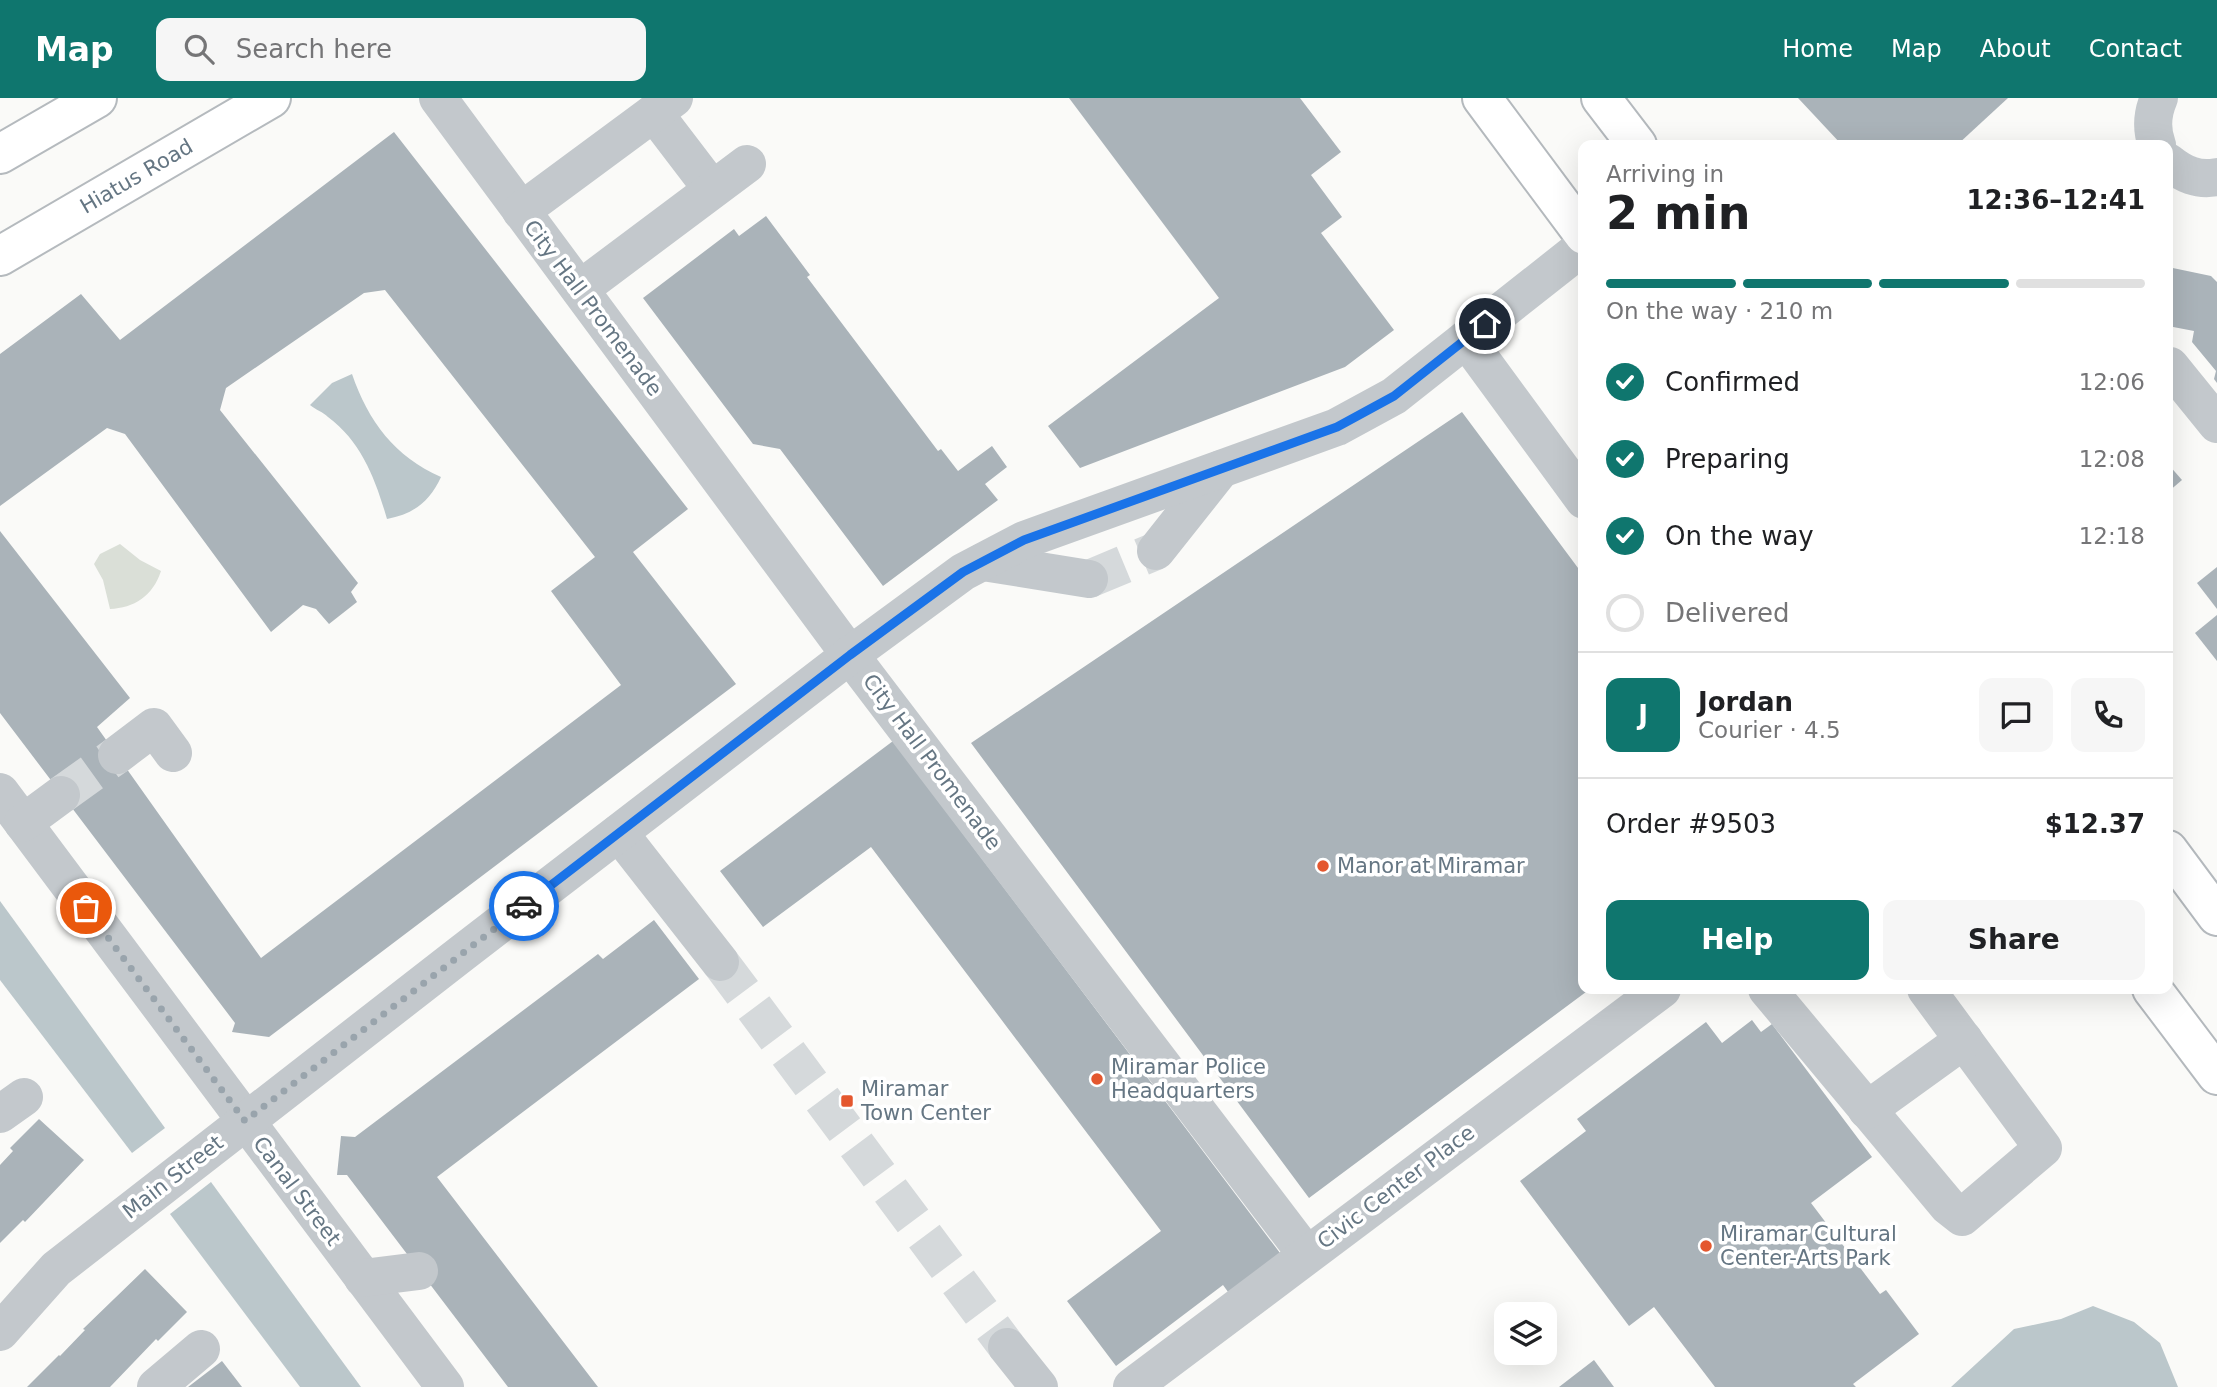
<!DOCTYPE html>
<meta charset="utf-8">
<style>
:root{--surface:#fff;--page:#f6f6f6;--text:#202124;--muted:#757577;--line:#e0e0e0;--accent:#0f766e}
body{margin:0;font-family:"DejaVu Sans",sans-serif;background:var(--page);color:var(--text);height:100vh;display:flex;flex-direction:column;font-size:26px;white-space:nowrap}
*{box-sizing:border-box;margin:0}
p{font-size:23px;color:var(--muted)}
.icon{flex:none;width:38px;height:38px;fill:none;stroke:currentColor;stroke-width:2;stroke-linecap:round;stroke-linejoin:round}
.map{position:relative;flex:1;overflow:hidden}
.sheet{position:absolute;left:1578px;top:42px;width:595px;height:854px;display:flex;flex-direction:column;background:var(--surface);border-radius:14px;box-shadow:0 7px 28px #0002}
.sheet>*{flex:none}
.fabs{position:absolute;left:1494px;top:1204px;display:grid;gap:14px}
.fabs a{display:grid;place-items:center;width:63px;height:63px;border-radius:14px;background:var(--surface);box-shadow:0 7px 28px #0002;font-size:35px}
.pin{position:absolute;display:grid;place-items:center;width:60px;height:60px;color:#fff;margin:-30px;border:4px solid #fff;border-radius:50%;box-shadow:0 2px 7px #0007}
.courier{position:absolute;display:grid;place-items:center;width:70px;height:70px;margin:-35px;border:5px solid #1a73e8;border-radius:50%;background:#fff;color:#222;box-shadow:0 2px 9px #0007}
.head em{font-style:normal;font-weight:700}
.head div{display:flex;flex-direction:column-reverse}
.head{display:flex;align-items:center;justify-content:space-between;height:119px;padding:0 28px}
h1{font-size:46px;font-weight:700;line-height:52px}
.bar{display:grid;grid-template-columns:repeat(4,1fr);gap:10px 7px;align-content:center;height:84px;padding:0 28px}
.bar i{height:9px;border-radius:5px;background:var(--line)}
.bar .selected{background:var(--accent)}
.bar p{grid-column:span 4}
.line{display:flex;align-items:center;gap:18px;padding:0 28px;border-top:2px solid var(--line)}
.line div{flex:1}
.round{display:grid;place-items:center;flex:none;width:74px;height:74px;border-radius:14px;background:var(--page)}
ol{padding:0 28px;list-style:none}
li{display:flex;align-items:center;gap:21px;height:77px}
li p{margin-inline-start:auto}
li .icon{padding:7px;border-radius:50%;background:var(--accent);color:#fff;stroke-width:4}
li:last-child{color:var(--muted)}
li i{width:38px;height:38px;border:4px solid var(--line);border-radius:50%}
.action{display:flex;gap:14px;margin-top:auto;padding:14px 28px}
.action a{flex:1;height:80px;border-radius:14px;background:var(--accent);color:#fff;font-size:28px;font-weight:700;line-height:80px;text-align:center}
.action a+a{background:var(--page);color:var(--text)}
header{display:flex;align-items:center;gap:42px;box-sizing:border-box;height:98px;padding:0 35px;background:var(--accent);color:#fff}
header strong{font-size:33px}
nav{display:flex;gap:38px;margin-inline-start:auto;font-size:24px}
.search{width:490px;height:63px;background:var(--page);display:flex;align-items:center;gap:18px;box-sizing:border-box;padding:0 24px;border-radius:14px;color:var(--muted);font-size:26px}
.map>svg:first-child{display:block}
</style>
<header>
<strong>Map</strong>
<div class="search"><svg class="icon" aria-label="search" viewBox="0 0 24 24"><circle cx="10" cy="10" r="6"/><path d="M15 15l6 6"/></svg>Search here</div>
<nav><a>Home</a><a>Map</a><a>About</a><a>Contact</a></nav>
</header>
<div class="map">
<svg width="2217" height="1289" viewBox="0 0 2217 1289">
<rect width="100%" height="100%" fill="#fafaf8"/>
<path fill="#dadfd7" d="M 120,446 L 140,462 L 161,473 C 153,498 134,510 110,511 L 103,482 L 94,466 L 100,456 Z"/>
<g fill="#bbc7cb">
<path d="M 352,276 C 368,323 395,359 441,379 C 430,403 414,416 387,421 C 376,383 362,344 328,319 C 323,314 316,312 310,307 L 332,285 Z"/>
<polygon points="0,803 165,1030 132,1055 0,882"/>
<polygon points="211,1084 361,1289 300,1289 170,1116"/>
<polygon points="2093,1208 2134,1224 2160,1245 2178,1289 1951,1289 2014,1231 2061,1221"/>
</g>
<g fill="#aab3b9">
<polygon points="1069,0 1300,0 1341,54 1311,77 1342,119 1321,135 1394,232 1345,269 1080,370 1048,328 1219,200"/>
<polygon points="1798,0 2008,0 1957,47 1842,47"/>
<polygon points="394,34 688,411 633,454 736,586 269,939 232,934 235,925 0,615 0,433 130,600 97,629 261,860 621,587 551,493 595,459 385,192 364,195 226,290 220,312 358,485 351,494 357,504 329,526 316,511 303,507 271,534 125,336 107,330 0,408 0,256 81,196 120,242"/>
<polygon points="766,118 810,177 807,179 938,353 941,351 958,373 992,348 1007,369 985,386 998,402 883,488 780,351 753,346 643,200 734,131 739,138"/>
<polygon points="2168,169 2211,178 2217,184 2217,285 2214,281 2216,273 2192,244 2194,233 2168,228"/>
<polygon points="1462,314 1584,478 1584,891 1590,891 1309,1100 971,645"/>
<polygon points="2168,366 2182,382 2168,394"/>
<polygon points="2217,469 2217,511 2197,485"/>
<polygon points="2217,517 2217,563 2195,535"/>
<polygon points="893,643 1283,1159 1231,1198 1223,1187 1116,1268 1067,1203 1161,1133 871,749 763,829 720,773"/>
<polygon points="654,822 699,881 437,1079 598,1289 508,1289 347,1077 337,1077 341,1038 355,1039 598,856 603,861"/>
<polygon points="1752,922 1761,934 1772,926 1872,1059 1811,1105 1880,1196 1886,1192 1919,1236 1853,1286 1856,1289 1715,1289 1654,1209 1629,1228 1520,1083 1586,1033 1577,1021 1706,924 1722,945"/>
<polygon points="39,1021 84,1062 25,1124 23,1122 0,1145 0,1067 13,1053 10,1050"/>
<polygon points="145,1171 187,1214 158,1243 156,1241 110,1289 27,1289 59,1257 60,1258 85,1232 83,1231"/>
<polygon points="1594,1262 1614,1289 1559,1289"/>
<polygon points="222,1263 242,1289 188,1289"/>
</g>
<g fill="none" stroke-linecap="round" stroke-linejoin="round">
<g stroke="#d5d9db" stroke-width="38" stroke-dasharray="38 19" stroke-linecap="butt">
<polyline points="1089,481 1156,453"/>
<polyline points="61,697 117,657"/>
<polyline points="720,864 1007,1249"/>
</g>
<defs>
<g id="major">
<polyline points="0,56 97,0"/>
<path id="s1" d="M 0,158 L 271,0"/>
</g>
<g id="highway">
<polyline points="1482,0 1584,137"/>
<polyline points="1601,0 1637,47"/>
<polyline points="2168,752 2217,818"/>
<polyline points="2152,891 2217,977"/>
</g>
</defs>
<use href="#major" stroke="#b5babe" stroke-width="42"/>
<use href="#highway" stroke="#b4b9bd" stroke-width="42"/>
<g stroke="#c3c8cc" stroke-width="38">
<polyline points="438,0 850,557 1306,1156"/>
<polyline points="654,15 712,91"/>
<path d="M 2157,47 C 2151,31 2152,16 2159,0"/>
<path d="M 2168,64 C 2183,76 2198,83 2217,79"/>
<polyline points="521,113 674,0"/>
<polyline points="580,191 747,66"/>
<polyline points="1466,241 1584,402"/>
<polyline points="2170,268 2217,326"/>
<polyline points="1156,453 1221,371"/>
<polyline points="983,464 1089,481"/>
<polyline points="117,657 154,629 173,655"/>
<polyline points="0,694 445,1289"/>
<polyline points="23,725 61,697"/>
<polyline points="619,735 720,864"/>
<polyline points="1767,891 1948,1108 1962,1119 2043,1050 1926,891"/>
<polyline points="1867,1012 1964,942"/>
<polyline points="0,1016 24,999"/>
<polyline points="363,1180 419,1173"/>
<polyline points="0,1234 56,1171 461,856 850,557 963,474 1024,442 1337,329 1394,298 1584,148"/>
<polyline points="1007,1249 1039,1289"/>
<polyline points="156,1289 201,1251"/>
<polyline points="1132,1289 1662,891"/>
</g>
<use href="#major" stroke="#fff" stroke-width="38"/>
<use href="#highway" stroke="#fff" stroke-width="38"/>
</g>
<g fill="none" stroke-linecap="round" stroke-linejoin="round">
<polyline stroke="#99a4ac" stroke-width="7" stroke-dasharray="0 12.6" points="86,810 245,1023 524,808"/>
<polyline stroke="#1a73e8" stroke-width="9" points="524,808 850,557 963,474 1024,442 1337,329 1394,298 1485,226"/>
</g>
<g fill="#e4572e" stroke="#fff" stroke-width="2.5">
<circle cx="1323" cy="768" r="7"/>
<circle cx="1097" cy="981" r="7"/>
<rect x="840" y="996" width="14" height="14" rx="3.5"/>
<circle cx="1706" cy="1148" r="7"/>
</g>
<g text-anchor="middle" stroke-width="7" stroke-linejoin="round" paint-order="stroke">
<g font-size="21" fill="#657683" stroke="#fff">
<text dy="7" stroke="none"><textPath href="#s1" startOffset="158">Hiatus Road</textPath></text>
<text transform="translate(593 210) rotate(53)" y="7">City Hall Promenade</text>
<text transform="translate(932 664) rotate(53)" y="7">City Hall Promenade</text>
<text transform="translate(173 1079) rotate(-38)" y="7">Main Street</text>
<text transform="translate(1396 1089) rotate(-37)" y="7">Civic Center Place</text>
<text transform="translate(297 1093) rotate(53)" y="7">Canal Street</text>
</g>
<g font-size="21" fill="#657683" stroke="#fff" text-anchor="start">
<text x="1337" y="775">Manor at Miramar</text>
<text x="1111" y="976">Miramar Police<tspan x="1111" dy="24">Headquarters</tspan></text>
<text x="861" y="998">Miramar<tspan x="861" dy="24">Town Center</tspan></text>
<text x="1720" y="1143">Miramar Cultural<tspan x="1720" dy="24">Center-Arts Park</tspan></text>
</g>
</g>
</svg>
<div class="fabs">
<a><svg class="icon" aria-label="layers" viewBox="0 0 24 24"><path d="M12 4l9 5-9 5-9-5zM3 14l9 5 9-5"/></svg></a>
</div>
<div class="pin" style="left:86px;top:810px;background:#ea580c"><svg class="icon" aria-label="bag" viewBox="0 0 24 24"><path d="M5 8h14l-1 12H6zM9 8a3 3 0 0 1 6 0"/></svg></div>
<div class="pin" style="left:1485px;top:226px;background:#1f2937"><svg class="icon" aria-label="home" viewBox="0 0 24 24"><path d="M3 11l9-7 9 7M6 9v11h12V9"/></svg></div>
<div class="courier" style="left:524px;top:808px"><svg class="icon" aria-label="car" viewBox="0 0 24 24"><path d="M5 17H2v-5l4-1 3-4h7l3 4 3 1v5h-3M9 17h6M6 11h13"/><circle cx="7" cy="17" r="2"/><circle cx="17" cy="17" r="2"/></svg></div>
<section class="sheet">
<div class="head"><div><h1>2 min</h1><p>Arriving in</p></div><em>12:36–12:41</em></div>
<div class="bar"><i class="selected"></i><i class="selected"></i><i class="selected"></i><i></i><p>On the way · 210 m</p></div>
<ol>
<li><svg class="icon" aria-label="check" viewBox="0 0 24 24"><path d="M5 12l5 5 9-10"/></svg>Confirmed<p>12:06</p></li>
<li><svg class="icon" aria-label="check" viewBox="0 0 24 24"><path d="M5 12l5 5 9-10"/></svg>Preparing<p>12:08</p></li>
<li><svg class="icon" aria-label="check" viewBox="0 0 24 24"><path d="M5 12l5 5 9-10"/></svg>On the way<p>12:18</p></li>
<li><i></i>Delivered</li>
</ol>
<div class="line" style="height:126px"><b class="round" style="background:var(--accent);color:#fff">J</b><div><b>Jordan</b><p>Courier · 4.5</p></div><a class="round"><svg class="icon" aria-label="chat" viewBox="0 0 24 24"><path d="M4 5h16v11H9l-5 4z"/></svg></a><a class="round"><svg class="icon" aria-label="phone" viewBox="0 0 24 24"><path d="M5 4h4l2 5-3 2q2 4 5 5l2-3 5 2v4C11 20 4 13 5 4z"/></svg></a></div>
<div class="line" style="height:91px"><div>Order #9503</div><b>$12.37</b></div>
<div class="action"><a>Help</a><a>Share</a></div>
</section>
</div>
